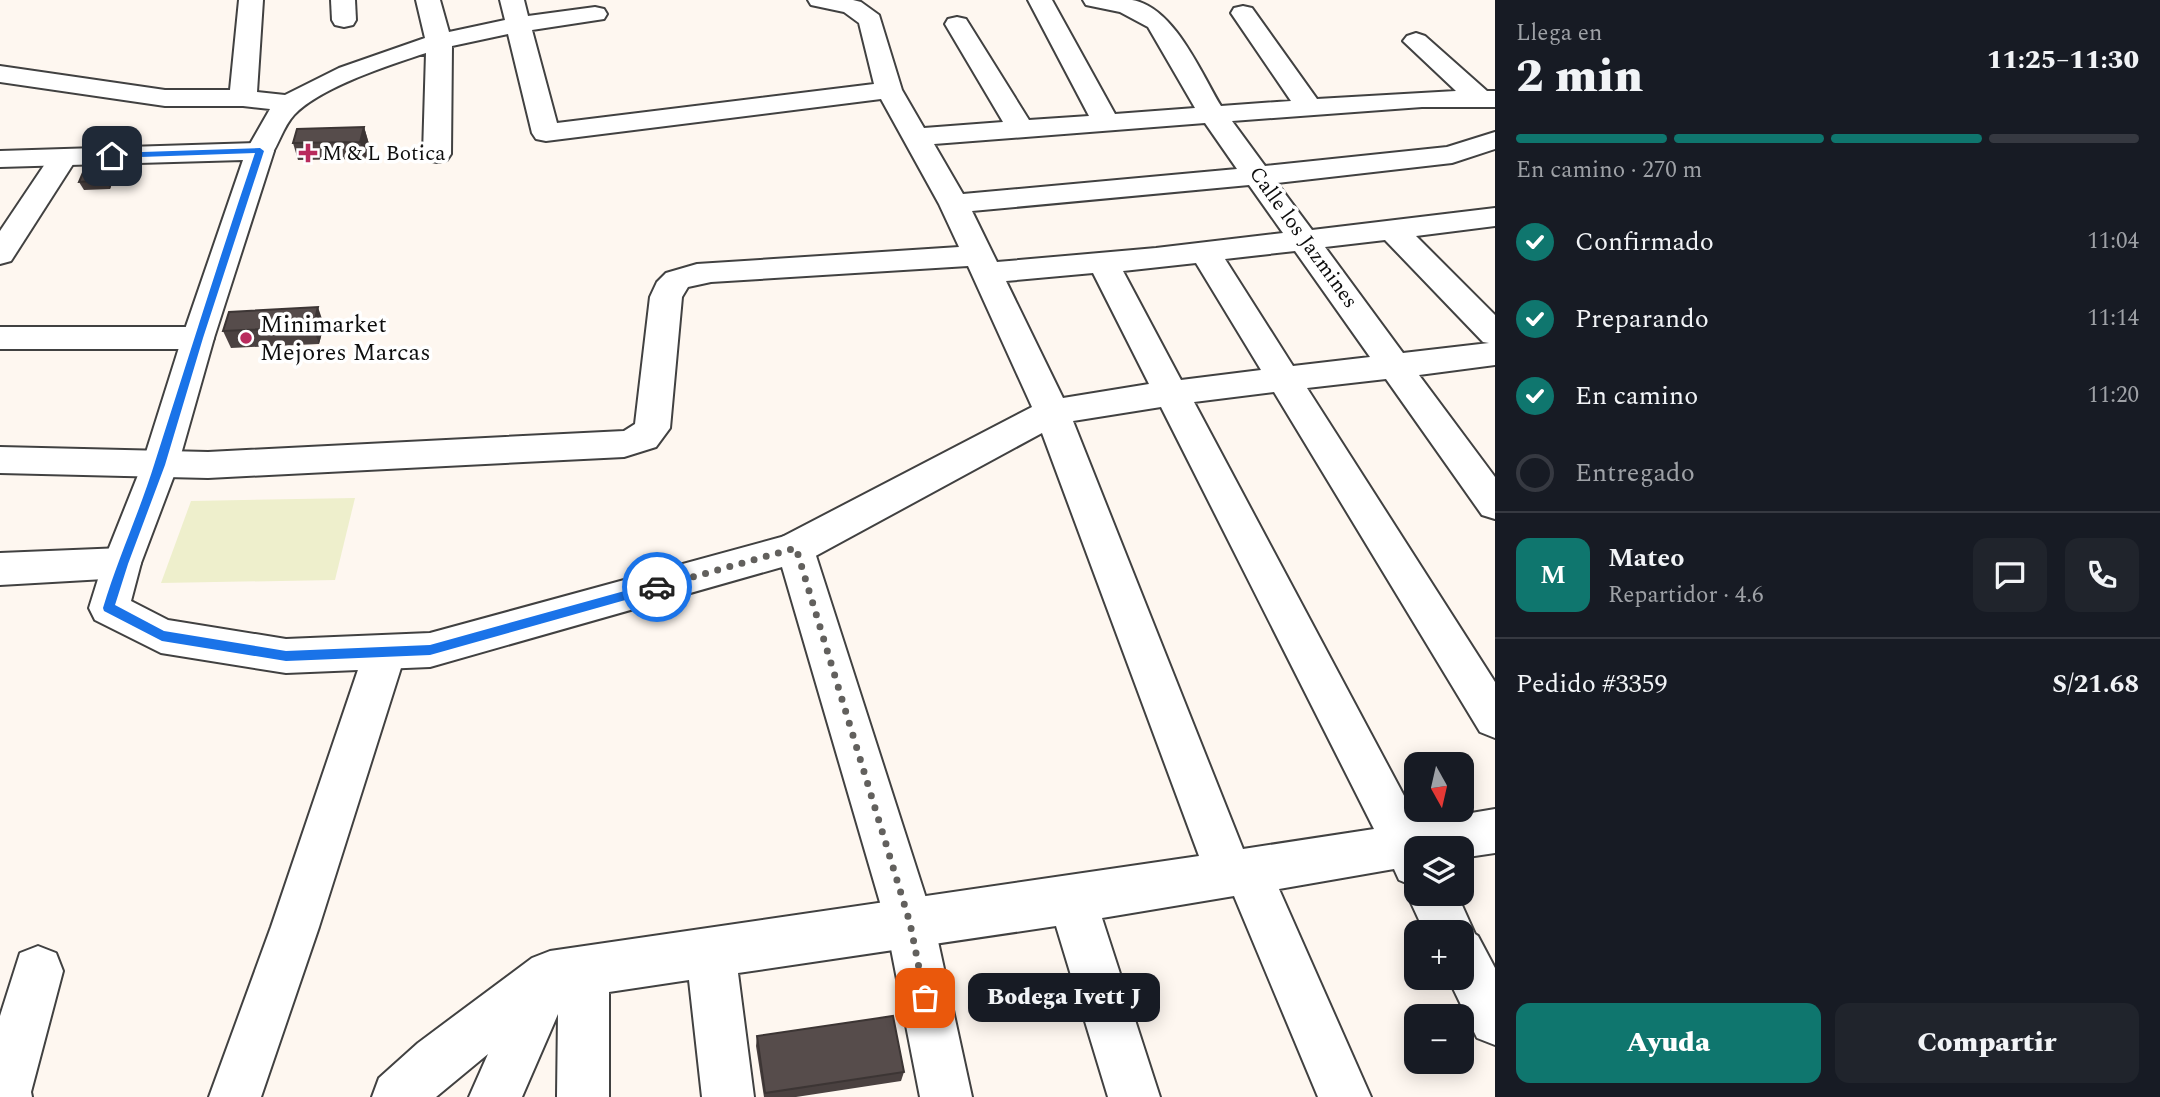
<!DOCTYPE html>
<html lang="es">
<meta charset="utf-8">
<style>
:root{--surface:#171b24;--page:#20242c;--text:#f1f3f6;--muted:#9ea1a6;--line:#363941;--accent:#0f766e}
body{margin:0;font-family:Spectral,serif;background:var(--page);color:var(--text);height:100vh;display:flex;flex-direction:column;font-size:26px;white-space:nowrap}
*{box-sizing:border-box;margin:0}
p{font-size:23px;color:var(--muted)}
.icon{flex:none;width:38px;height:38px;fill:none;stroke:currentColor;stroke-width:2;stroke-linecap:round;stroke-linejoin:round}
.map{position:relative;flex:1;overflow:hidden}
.details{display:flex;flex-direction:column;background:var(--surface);width:665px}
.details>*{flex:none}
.needle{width:46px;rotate:172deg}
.fabs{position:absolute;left:1404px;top:752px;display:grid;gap:14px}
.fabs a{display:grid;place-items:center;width:70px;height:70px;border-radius:14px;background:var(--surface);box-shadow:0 4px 18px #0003;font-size:35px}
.pin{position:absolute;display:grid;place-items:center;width:60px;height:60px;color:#fff;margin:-30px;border-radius:14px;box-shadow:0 4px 10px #0006}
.courier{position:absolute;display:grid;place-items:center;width:70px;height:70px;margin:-35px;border:5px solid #1a73e8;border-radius:50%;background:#fff;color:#222;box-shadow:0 2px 9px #0007}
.bubble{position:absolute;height:49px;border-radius:14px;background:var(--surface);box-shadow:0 4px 18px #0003;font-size:23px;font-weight:800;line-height:49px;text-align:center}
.summary em{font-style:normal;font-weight:800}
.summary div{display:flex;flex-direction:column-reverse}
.summary{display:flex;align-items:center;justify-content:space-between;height:119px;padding:0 21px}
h1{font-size:46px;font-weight:800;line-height:52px}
.bar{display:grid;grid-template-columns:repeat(4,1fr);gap:10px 7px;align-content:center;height:84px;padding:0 21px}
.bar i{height:9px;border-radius:5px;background:var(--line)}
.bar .active{background:var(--accent)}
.bar p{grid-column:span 4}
.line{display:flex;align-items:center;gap:18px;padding:0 21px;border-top:2px solid var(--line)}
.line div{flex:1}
.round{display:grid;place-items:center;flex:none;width:74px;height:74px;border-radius:14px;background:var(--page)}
ol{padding:0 21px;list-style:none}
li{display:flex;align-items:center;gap:21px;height:77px}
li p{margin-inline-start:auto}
li .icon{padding:7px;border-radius:50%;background:var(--accent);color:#fff;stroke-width:4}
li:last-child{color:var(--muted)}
li i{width:38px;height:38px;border:4px solid var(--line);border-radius:50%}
.button{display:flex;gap:14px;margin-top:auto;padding:14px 21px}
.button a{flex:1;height:80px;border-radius:14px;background:var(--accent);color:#fff;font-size:28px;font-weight:800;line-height:80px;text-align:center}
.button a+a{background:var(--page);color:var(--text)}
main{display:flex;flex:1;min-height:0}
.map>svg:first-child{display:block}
</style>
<main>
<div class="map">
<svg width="1495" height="1097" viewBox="0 0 1495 1097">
<rect width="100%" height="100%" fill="#fef7f0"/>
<polygon fill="#eeefcc" points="355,498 335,580 161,583 191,501"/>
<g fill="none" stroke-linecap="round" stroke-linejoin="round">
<defs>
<g id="minor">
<path d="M 239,0 L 263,0 L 257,92 L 285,95 L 339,68 L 425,38 L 416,0 L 440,0 L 449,32 L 505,20 L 500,0 L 524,0 L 528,16 L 595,7 L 604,9 L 607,14 L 604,19 L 532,30 L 557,123 L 874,84 L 859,23 L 844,12 L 811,5 L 808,0 L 853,0 L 861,2 L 879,15 L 902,90 L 924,128 L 1003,122 L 945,24 L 948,19 L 957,17 L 966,19 L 1029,120 L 1089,116 L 1028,0 L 1052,0 L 1115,114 L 1195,108 L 1148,27 L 1120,12 L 1086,5 L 1083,0 C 1099,0 1117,0 1132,0 C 1174,7 1201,73 1221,106 L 1291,101 L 1231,13 L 1234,8 L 1243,6 L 1252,8 L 1317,99 L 1456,91 L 1403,41 L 1407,36 L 1416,33 L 1425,36 L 1487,91 L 1495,91 L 1495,107 L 1422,107 L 1232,121 L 1265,166 L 1447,147 L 1495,132 L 1495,149 L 1452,163 L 1277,183 L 1312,230 L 1495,208 L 1495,226 L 1416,236 L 1495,315 L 1495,365 L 1419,375 L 1495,477 L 1495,519 L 1482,515 L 1386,379 L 1307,388 L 1495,682 L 1495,738 L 1480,732 L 1274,392 L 1194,402 L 1418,822 L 1495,809 L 1495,853 L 1461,858 L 1461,849 L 1416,849 L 1416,894 L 1457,894 L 1475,934 L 1478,936 L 1495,968 L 1495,1045 L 1477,1038 L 1448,978 L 1461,978 L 1461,933 L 1425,933 L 1407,894 L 1411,885 L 1399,880 L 1394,869 L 1279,889 L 1371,1097 L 1318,1097 L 1234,896 L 1102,918 L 1160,1097 L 1108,1097 L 1056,926 L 738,973 L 754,1097 L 702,1097 L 689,980 L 609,992 L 609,1097 L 557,1097 L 558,1014 L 522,1097 L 469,1097 L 488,1054 L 436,1097 L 372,1097 L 379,1078 L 418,1043 L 532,958 L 550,951 L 1199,856 L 1042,433 L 810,559 L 796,563 L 782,559 L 777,548 L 782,537 L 1032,407 L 968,266 L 711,282 L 688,287 L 682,297 L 670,428 L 656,447 L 624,457 L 208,478 L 0,473 L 0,447 L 208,452 L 624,431 L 635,424 L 650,297 L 657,282 L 666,273 L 697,264 L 959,247 L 939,204 L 881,99 L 546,141 L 536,139 L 532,133 L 508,34 L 452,46 L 451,154 L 447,160 L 437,162 L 427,160 L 423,154 L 426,53 C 390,65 320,87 294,115 C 283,127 279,144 270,157 L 260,159 L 250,157 L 246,151 L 270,109 L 243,106 L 165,106 L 0,82 L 0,66 L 165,90 L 230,90 ZM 1205,123 L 1237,169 L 963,194 L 934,144 ZM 1249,185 L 1283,233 L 1156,248 L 997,262 L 972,211 ZM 1385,240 L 1483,342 L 1489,343 L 1403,353 L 1325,247 ZM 1295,251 L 1370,357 L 1293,366 L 1225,259 ZM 1196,263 L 1261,370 L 1181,380 L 1123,271 ZM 1093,273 L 1149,384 L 1063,398 L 1006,281 ZM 1161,407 L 1374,829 L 1243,849 L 1073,421 Z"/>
<polygon points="331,0 355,0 356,20 353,25 344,27 335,25 332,20"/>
<polygon points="63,150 73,152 77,158 11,261 0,264 0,231 53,152"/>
<polygon points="0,327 198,327 210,330 214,338 210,346 198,349 0,349"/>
<polygon points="122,548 136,552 141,563 136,574 122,578 0,585 0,553"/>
<polygon points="385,635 400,640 406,652 319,927 261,1097 209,1097 271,927 364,652 370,640"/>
<polygon points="38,946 56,953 63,971 31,1092 32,1097 0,1097 0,1016 20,953"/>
</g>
<polygon id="tertiary" points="260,143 270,145 274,151 214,338 178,465 141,563 131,601 168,620 286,639 430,633 796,533 810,537 934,923 972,1097 920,1097 886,923 782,567 430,667 286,673 161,653 95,620 89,608 103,563 142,465 182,338 243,160 0,167 0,151"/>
</defs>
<use href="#minor" stroke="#414141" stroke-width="4"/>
<use href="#tertiary" stroke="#414141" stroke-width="4"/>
<use href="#minor" fill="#fff" fill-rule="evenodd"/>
<use href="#tertiary" fill="#fff" fill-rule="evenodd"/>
</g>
<g fill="#4a4140">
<polygon points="364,127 369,144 366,159 298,160 293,143"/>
<polygon points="120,163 110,189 84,190 79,182"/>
<polygon points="324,325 319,344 231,348 223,331"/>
<polygon points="757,1036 904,1072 901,1081 796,1097 764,1097 756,1046"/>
</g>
<g fill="#3c3534">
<polygon points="364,127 369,144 366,159 360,142"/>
<polygon points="116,154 120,163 110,189 106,180"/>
<polygon points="318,307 324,325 319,344 313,327"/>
</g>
<g fill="#564c4b" stroke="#3c3534" stroke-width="2">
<polygon points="364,127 360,142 293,143 297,129"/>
<polygon points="116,154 106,180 79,182 90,156"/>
<polygon points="318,307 313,327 223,331 229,312"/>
<polygon points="893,1016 904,1072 765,1093 757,1036"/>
</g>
<path fill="#1a73e8" d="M 260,148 L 264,151 L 203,338 L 165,465 L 128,564 L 115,605 L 164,631 L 286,651 L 430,645 L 657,582 L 663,587 L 661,590 L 430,655 L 311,660 L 286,661 L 162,641 L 104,611 L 103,608 C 118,558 140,511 155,462 C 188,359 220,256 255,153 L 112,158 L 108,156 L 112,153 Z"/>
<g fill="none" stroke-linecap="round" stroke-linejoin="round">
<polyline stroke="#62605d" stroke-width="7" stroke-dasharray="0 12.6" points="657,587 796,548 910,923 925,998"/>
</g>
<g fill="#b92b5d" stroke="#fff" stroke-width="2.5">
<path d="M304.5 142.5h7v7h7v7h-7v7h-7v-7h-7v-7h7z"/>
<circle cx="246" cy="338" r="7"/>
</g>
<g text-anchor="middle" stroke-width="7" stroke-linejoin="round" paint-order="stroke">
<g font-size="21" fill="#0e0e0e" stroke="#fff" text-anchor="start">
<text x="322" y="160">M &amp; L Botica</text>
</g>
<g font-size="21" fill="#0e0e0e" stroke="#fff">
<text transform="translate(1304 237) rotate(54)" y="7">Calle los Jazmines</text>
</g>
<g font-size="24" fill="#0e0e0e" stroke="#fff" text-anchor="start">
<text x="260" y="332">Minimarket<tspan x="260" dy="28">Mejores Marcas</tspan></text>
</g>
</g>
</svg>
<div class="fabs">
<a><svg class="needle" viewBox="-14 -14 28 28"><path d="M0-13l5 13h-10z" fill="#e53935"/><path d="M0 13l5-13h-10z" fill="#9ea1a6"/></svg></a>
<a><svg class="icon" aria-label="layers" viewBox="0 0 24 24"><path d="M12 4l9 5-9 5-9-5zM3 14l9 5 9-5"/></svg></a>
<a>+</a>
<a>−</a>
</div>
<div class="pin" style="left:925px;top:998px;background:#ea580c"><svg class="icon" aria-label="bag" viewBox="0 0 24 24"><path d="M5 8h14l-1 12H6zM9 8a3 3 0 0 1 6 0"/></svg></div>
<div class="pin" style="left:112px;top:156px;background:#1f2937"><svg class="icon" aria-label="home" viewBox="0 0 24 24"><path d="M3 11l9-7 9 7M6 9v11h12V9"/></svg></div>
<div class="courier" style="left:657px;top:587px"><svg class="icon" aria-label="car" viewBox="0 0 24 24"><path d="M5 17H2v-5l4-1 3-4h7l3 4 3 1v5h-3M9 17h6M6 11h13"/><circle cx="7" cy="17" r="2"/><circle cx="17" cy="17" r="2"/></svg></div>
<div class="bubble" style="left:968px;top:973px;width:192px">Bodega Ivett J</div>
</div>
<section class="details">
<div class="summary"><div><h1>2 min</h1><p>Llega en</p></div><em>11:25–11:30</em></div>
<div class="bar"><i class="active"></i><i class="active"></i><i class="active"></i><i></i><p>En camino · 270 m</p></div>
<ol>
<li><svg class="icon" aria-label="check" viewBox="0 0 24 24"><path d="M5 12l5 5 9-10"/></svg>Confirmado<p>11:04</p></li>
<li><svg class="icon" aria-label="check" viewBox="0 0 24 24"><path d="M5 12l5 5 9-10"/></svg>Preparando<p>11:14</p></li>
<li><svg class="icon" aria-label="check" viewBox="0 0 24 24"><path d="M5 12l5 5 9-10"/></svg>En camino<p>11:20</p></li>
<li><i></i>Entregado</li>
</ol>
<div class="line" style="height:126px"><b class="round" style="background:var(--accent);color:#fff">M</b><div><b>Mateo</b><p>Repartidor · 4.6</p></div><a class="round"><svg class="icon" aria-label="chat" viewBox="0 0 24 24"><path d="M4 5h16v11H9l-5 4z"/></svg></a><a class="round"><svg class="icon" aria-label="phone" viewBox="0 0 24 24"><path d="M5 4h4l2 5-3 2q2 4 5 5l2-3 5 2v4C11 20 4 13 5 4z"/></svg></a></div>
<div class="line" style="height:91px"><div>Pedido #3359</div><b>S/21.68</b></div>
<div class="button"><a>Ayuda</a><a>Compartir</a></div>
</section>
</main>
